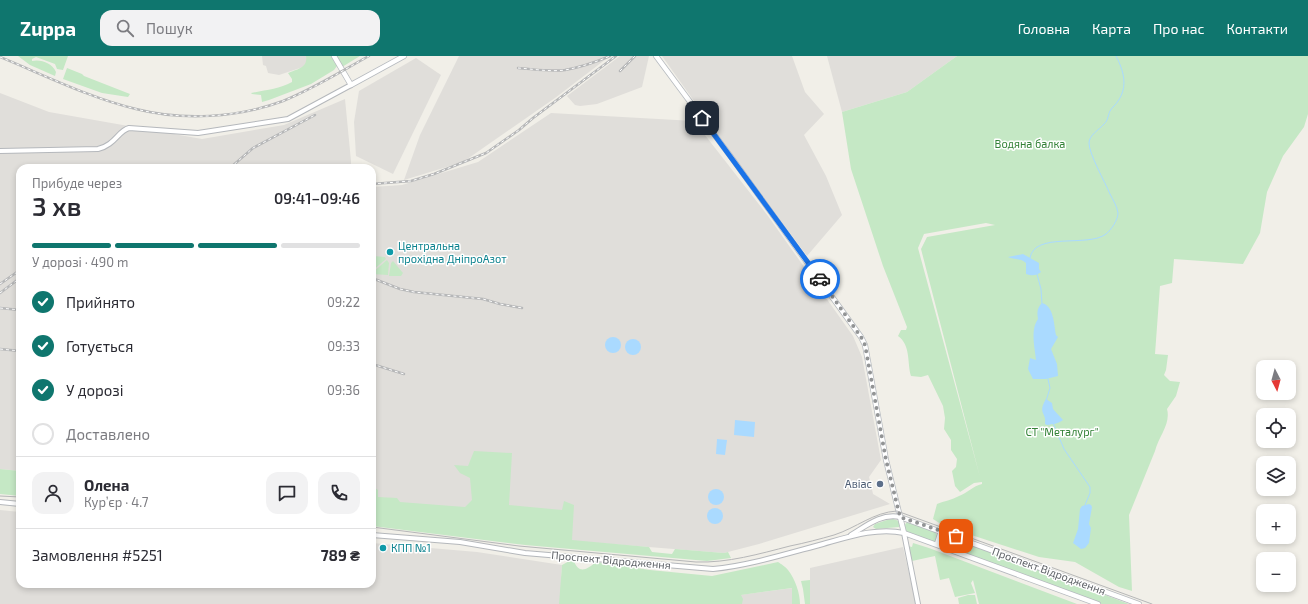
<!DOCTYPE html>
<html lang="uk">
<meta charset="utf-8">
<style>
:root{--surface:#fff;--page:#f2f2f3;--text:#2b2b33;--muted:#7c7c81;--line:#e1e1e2;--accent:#0f766e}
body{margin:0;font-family:"Exo 2",sans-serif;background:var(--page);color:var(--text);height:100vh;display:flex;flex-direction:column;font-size:15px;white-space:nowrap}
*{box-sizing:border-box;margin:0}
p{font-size:13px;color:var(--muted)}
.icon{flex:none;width:22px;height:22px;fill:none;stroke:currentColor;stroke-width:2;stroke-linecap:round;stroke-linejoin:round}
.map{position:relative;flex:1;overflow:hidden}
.panel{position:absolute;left:16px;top:108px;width:360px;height:424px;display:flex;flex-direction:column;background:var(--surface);border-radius:12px;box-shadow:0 2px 6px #0003}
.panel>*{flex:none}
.needle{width:26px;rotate:174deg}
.buttons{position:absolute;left:1256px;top:304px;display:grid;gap:8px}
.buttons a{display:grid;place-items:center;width:40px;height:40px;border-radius:8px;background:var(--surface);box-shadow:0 2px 6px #0003;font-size:20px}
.pin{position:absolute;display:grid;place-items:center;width:34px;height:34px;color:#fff;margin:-17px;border-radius:8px;box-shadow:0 2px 6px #0006}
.courier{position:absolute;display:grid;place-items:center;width:40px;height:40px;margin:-20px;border:3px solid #1a73e8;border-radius:50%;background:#fff;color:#222;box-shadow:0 1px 5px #0007}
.headline em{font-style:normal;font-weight:600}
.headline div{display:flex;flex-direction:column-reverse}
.headline{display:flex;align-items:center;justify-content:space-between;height:68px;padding:0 16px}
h1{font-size:26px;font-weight:600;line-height:30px}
.bar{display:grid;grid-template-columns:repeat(4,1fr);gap:6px 4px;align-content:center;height:48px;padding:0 16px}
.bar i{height:5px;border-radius:3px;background:var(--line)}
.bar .current{background:var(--accent)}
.bar p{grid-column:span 4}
.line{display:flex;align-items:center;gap:10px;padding:0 16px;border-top:1px solid var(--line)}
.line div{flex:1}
.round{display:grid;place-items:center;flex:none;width:42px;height:42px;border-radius:12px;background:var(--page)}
ol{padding:0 16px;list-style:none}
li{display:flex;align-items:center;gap:12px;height:44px}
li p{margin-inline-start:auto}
li .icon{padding:4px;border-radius:50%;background:var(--accent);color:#fff;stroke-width:4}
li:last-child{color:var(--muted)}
li i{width:22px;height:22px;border:2px solid var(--line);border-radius:50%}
header{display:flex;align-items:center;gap:24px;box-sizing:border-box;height:56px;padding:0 20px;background:var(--accent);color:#fff}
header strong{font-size:19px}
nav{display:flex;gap:22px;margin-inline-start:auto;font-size:14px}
.search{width:280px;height:36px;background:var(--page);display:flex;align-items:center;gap:10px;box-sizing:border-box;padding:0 14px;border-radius:12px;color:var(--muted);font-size:15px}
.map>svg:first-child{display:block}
</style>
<header>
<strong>Zuppa</strong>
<div class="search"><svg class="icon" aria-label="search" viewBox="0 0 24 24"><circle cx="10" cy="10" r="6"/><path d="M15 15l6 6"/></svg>Пошук</div>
<nav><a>Головна</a><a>Карта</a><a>Про нас</a><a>Контакти</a></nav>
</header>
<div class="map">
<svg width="1308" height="548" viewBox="0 0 1308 548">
<rect width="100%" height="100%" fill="#f1efe8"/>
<g fill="#e0deda">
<polygon points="262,0 306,0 309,9 279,19 268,17 266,10 263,9"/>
<polygon points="459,0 610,0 555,42 463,106 404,124 420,79"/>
<polygon points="620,0 649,0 642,31 597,48 580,50 575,49 567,40"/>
<polygon points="662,0 792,0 805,36 824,58 804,79 826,120 842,159 807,200 746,118"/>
<polygon points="827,0 957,0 907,36 842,56"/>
<polygon points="416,2 441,19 393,118 356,100 354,66 359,35"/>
<polygon points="0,37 49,56 202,83 284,69 345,43 351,105 351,112 20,112 20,415 0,413"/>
<polygon points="551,57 694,65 768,160 853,280 862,301 881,404 869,421 873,438 890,448 759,488 724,497 573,485 372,447 372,131 402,129 478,106"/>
<polygon points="0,454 20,456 20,528 372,528 372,487 477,496 562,509 561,523 740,539 793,532 792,548 0,548"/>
<polygon points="903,491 916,548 810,548 810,512"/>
</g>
<g fill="#c5e8c5" fill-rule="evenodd">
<path d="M 18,0 L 68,0 L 63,14 L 57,13 L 55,8 L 36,1 L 32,3 L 32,5 C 41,3 52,7 56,16 L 55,20 L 30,9 Z"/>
<path d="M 306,0 L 331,0 L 337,10 L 334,14 L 311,28 L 269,44 L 262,46 L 261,39 L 252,38 L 251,37 C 266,34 279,33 292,26 L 292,23 L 288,17 C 297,13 308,12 306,0 Z"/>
<polygon points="336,0 360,0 342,11"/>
<path d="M 957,0 L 1308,0 L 1308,58 L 1304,71 L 1283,100 L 1267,136 L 1260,177 L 1243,208 L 1174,203 L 1172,227 L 1160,230 L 1155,298 L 1168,299 L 1166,314 L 1164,319 L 1170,325 L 1180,326 L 1176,340 L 1167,353 C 1171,368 1159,380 1155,395 L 1129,459 L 1132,535 L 1119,531 L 1075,506 L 1039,501 L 944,470 L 933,463 L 937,448 C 944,445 952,444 959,440 C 967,437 973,430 982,428 L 982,426 L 974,427 L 960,436 L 955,430 L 952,415 L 956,411 L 957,403 L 951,394 L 951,384 L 944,373 L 945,362 L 943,350 L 928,319 L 921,321 L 911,320 C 907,307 911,289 898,280 L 901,274 L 906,274 L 907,271 L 883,210 L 851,113 L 842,56 L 907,36 ZM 986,167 L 995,169 L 927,181 L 921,193 L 980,421 L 918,192 L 924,178 Z"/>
<polygon points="67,12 82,18 84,20 130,38 128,41 102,37 63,23"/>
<polygon points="372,199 373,200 385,201 386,203 372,215"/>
<polygon points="387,204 389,207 388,219 372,218 372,217"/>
<polygon points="393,205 403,217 401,220 389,220 391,207"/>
<polygon points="474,395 512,397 509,449 562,454 564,445 574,449 572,484 649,491 652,496 672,498 675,493 724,497 728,496 731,502 707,505 525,489 372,470 372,430 378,434 378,441 397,442 400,446 465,451 472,444 470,422 460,417 454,409 468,410"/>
<polygon points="0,413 20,415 20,440 0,438"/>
<polygon points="893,463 899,465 899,471 876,473 873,471 875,468 887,464"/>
<polygon points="907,466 935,476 937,479 936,485 933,486 906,476 904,470"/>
<polygon points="943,480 948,480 1129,548 1101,548 942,489 941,485"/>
<polygon points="913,487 929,492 1077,548 979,548 973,524 971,527 975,537 955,541 949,522 940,524 935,500 912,505 908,496 908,490 912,491"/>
<path d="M 573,503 C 579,519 586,514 596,506 L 650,514 L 712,520 L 778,506 C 781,508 786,511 788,514 C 795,523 800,537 800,548 L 792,548 L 792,532 L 741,539 L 743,543 L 742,548 L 559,548 L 562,509 Z"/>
<polygon points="810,524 810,548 805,548 803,533 801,525"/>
<polygon points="968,539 975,539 977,548 959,548 958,542"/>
</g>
<g fill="#aadaff">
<path d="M 1023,198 L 1039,207 L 1039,213 L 1041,216 C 1036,220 1032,220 1026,218 L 1026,207 C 1021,202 1015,204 1008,201 Z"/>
<path d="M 1042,247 C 1054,250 1054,269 1056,279 L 1058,281 L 1051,293 L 1057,308 L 1058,320 L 1046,323 L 1033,323 L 1028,313 L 1030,302 L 1036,304 C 1035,292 1030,274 1038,263 C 1037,256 1037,252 1042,247 Z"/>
<circle cx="613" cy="289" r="8"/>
<circle cx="633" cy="291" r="8"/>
<path d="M 1046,343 L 1052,347 L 1053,353 L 1063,364 C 1058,368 1053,368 1047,369 L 1045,368 C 1047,356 1037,358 1046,343 Z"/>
<polygon points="735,364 755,366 754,381 734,379"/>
<polygon points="717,383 727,384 725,399 716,398"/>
<circle cx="716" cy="441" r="8"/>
<polygon points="1089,448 1091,449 1092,451 1089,468 1091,472 1089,487 1085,492 1081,493 1073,487 1078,473 1080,453 1082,450"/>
<circle cx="715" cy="460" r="8"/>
</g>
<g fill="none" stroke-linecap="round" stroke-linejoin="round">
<g stroke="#aadaff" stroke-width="1">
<path d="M 1030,202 C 1034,175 1088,192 1106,178 C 1111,174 1118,164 1118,157 C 1117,150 1113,144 1110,138 C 1105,126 1089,98 1089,87 C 1089,79 1099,74 1104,68 C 1108,65 1108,59 1110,55 C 1112,51 1116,49 1118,45 C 1128,31 1124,15 1116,0"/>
<polyline points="1037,218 1041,233 1042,248"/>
<polyline points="1046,345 1050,332 1048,323"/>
<polyline points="1053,367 1064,393 1090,431 1090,437 1085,449"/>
</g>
<defs>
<g id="tertiary">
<path d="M 0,95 L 98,93 C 115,89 118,75 129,72 L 198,77 L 288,63 L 351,29"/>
<polyline points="0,446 20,448"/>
<path d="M 372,479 L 460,486 L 525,497 L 713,513 C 747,510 789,497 823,488 C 848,481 877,471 904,477 L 918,548"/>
<path d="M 851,479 C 866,470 881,457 900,461"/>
</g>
<g id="secondary">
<polyline points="334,0 351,29 404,0"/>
<polyline points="656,0 734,105 861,281 865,289 886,404 904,477 1098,548"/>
<polyline points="900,461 1139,548"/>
<polyline points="937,488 941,475"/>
</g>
</defs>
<use href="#tertiary" stroke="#b5b8bc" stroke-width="6"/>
<use href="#secondary" stroke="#b6babf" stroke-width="6"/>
<use href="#tertiary" stroke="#fff" stroke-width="4"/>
<use href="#secondary" stroke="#fff" stroke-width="4.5"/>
<g stroke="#b6b7b8" stroke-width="1">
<polyline points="0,440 20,441"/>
<path d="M 372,471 L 519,490 L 696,506 C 728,507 759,498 790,490 C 805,487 820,483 834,479 C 856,472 874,456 897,455 L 1152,548"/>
</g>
<defs>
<g id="rail">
<path d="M 0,1 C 44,19 90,42 136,53 C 183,65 237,62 283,45 C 313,33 340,16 369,0"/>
<path d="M 518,12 C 533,13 550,16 565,14 C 581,11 596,6 610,0"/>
<polyline points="620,15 635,0"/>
<polyline points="230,112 253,92 315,59"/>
<polyline points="372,128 411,125 434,118 486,97 519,74 533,62 616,0"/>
<polyline points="372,222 400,233 414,236 483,243 500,248 522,252"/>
<polyline points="0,228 20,214"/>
<polyline points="0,237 20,222"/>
<polyline points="0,252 20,254"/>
<polyline points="0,293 20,295"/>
<polyline points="372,308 404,318"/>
</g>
</defs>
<use href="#rail" stroke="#b6b7b8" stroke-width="2.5"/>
<use href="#rail" stroke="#fff" stroke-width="1" stroke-dasharray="3" stroke-linecap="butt"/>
</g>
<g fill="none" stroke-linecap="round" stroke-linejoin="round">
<polyline stroke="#929495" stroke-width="4" stroke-dasharray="0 7.2" points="820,223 861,281 865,289 886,404 900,461 956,480"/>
<polyline stroke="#1a73e8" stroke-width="5" points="702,62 820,223"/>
</g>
<g fill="#0f9aa8" stroke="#fff" stroke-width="1.5">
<circle cx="390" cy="196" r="4"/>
<circle cx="383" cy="492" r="4"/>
</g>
<circle fill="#5c6f8a" stroke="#fff" stroke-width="1.5" cx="880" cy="428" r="4"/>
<g text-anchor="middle" stroke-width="3" stroke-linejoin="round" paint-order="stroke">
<g font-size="11" fill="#348238" stroke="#fff">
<text x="1030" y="92">Водяна балка</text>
<text x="1062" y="380">СТ "Металург"</text>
</g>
<g font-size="11" fill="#0d838f" stroke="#fff" text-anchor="start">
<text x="398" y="194">Центральна<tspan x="398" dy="13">прохідна ДніпроАзот</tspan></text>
<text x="391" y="496">КПП №1</text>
</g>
<g font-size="11" fill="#4e5e75" stroke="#fff" text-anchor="end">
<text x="872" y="432">Авіас</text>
</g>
<g font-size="11" fill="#5f6368" stroke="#fff">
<text transform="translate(611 504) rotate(5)" y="4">Проспект Відродження</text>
<text transform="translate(1049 515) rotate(20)" y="4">Проспект Відродження</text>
</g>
</g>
</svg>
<div class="buttons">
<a><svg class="needle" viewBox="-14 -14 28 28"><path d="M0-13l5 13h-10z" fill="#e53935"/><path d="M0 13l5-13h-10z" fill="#7c7c81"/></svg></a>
<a><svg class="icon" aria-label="locate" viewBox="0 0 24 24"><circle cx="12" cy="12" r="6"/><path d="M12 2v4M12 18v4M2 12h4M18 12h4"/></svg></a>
<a><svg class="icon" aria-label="layers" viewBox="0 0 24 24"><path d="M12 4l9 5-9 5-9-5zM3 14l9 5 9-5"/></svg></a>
<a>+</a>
<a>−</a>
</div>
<div class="pin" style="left:956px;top:480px;background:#ea580c"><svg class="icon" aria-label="bag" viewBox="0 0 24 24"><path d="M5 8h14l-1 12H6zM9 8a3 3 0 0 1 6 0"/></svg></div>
<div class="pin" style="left:702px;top:62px;background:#1f2937"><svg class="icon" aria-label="home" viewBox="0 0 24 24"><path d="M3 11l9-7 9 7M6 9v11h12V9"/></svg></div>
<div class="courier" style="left:820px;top:223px"><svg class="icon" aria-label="car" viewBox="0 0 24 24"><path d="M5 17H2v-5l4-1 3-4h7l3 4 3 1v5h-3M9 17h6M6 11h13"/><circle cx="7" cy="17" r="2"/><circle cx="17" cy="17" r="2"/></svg></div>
<section class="panel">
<div class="headline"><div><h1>3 хв</h1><p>Прибуде через</p></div><em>09:41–09:46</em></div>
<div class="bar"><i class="current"></i><i class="current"></i><i class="current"></i><i></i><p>У дорозі · 490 m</p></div>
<ol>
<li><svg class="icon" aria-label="check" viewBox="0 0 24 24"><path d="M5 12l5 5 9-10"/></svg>Прийнято<p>09:22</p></li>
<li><svg class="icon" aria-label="check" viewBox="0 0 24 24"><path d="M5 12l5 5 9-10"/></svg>Готується<p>09:33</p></li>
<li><svg class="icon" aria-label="check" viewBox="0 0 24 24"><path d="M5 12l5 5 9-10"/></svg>У дорозі<p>09:36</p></li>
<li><i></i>Доставлено</li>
</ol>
<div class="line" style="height:72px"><a class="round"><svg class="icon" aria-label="person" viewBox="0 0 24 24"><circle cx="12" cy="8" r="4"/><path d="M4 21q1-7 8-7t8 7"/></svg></a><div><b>Олена</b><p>Кур’єр · 4.7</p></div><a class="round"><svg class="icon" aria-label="chat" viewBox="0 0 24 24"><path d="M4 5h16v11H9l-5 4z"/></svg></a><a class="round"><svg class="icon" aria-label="phone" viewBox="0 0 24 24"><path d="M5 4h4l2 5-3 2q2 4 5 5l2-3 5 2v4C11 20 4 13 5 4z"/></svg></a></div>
<div class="line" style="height:52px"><div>Замовлення #5251</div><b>789 ₴</b></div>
</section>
</div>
